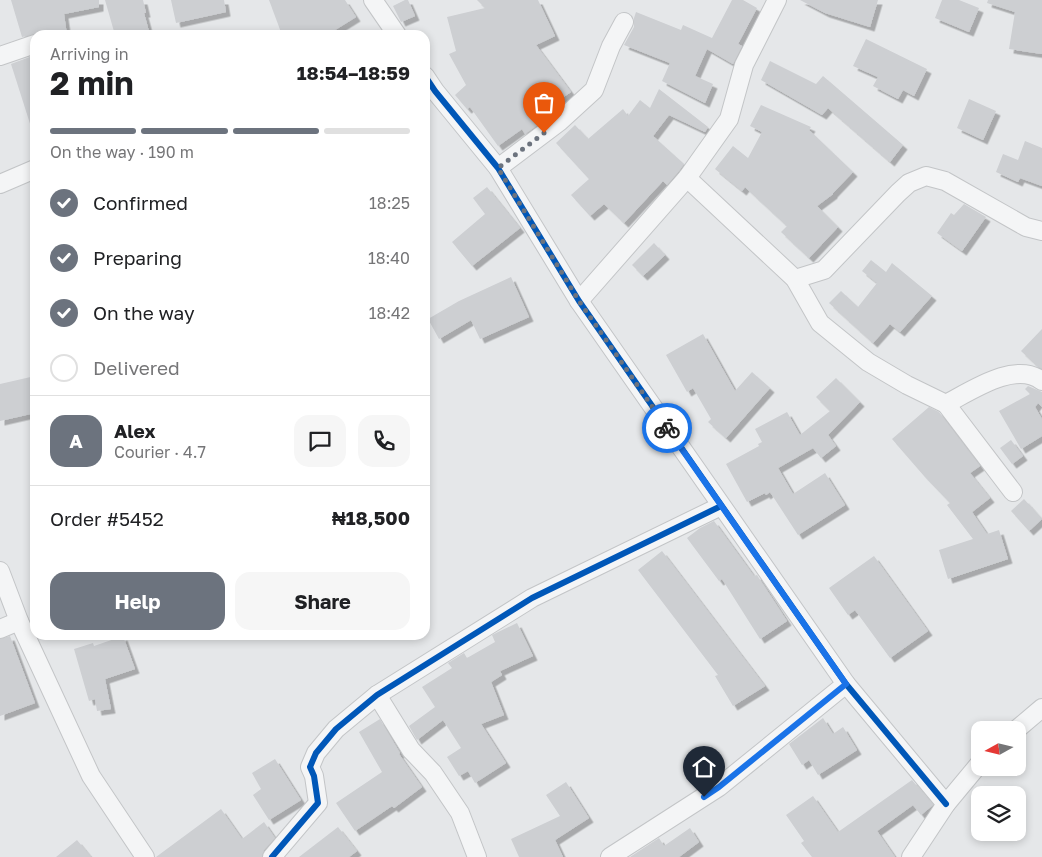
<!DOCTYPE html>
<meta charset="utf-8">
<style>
:root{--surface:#fff;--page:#f6f6f6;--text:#202124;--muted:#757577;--line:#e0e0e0;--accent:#6c737e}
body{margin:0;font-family:"Golos Text",sans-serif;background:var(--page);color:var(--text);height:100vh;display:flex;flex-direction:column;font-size:19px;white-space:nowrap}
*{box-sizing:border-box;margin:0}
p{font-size:16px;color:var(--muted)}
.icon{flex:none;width:28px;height:28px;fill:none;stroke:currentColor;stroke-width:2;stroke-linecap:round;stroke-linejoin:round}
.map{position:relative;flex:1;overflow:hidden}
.side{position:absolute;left:30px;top:30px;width:400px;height:610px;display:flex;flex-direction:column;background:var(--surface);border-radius:15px;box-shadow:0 2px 8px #0003}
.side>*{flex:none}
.needle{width:32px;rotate:262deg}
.controls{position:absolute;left:971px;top:721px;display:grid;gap:10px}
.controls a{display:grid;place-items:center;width:55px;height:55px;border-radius:10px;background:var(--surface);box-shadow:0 2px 8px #0003;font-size:25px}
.pin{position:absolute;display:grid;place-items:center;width:42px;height:42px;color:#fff;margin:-51px -21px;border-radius:50% 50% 50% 0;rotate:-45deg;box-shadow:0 0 5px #0007}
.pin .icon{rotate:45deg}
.courier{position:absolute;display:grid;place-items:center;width:50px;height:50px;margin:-25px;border:4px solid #1a73e8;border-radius:50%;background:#fff;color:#222;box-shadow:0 1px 6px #0007}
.headline em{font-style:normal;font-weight:700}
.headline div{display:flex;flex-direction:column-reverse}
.headline{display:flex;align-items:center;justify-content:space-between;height:85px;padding:0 20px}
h1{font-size:32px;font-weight:700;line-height:38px}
.bar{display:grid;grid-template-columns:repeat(4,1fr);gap:8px 5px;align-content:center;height:60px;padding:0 20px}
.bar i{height:6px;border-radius:4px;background:var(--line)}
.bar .active{background:var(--accent)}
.bar p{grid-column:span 4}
.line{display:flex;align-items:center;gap:12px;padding:0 20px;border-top:1px solid var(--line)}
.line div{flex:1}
.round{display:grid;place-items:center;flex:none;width:52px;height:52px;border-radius:15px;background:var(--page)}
ol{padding:0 20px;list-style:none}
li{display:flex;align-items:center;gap:15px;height:55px}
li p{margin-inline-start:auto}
li .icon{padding:5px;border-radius:50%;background:var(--accent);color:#fff;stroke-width:4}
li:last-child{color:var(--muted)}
li i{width:28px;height:28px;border:2px solid var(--line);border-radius:50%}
.action{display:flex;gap:10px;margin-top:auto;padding:10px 20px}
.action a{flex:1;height:58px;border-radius:15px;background:var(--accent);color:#fff;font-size:20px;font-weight:700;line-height:58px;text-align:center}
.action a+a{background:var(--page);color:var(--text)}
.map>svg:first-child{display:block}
</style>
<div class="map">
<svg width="1042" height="857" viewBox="0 0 1042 857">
<defs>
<filter id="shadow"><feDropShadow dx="4.5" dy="4.5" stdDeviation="0" flood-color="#0004"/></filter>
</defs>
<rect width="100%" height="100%" fill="#e5e7e9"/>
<g fill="#cdcfd2" filter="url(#shadow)">
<polygon points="11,0 99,0 99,7 64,14 67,35 40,35 37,34 22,37"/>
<polygon points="105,0 143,0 146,13 144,13 150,35 115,35"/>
<polygon points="171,0 224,0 226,12 176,23"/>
<polygon points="269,0 345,0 356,17 327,35 282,35"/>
<polygon points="405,0 408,0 415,16 401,22 393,6"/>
<polygon points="477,0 538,0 555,36 536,45 571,92 541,112 546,119 525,134 522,129 498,146 470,107 467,109 455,95 466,85 449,54 456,51 447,17 485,8"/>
<polygon points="732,0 743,0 757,8 738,44 742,46 733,64 707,49 695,76 713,84 705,103 662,81 670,63 624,45 634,27 634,18 636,12 681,30 683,25 712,38"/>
<polygon points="800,0 878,0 870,27 825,13"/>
<polygon points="942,0 959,0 979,8 969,32 935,18"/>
<polygon points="988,0 1042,0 1042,54 1009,49 1015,12 987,3"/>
<polygon points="866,39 927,69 914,96 903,90 898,99 873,86 878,77 853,66"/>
<polygon points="35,55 35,130 32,130 11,64"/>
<polygon points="770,61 816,84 823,76 903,145 890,162 828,108 822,115 761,80"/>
<polygon points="659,89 708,127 705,132 669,115 653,136 684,164 679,171 667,185 663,181 624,223 604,204 590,216 571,195 589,179 556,143 575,125 588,139 623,109 628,116 640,100 650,108"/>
<polygon points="969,99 996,111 983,140 957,128"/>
<polygon points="761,105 811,127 809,130 853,172 833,193 833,194 817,206 838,227 809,258 781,232 787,226 745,187 742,191 715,169 733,146 748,158 762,132 750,126"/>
<polygon points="1025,141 1042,148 1042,186 1020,178 1018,182 996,172 1003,154 1018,160"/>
<polygon points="487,187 520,228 472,266 452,242 485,214 473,198"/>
<polygon points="964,204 986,217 962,251 937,233 951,213 954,215"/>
<polygon points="654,243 665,255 643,276 632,265"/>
<polygon points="871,260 886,272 892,263 932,296 900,332 890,324 873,343 829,303 841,291 858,307 877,283 862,271"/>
<polygon points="511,277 529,317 480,339 471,320 439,339 428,319 459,301"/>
<polygon points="1042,329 1042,369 1037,366 1021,351"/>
<polygon points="703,334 735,391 752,372 770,388 726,438 708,422 711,419 693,388 687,392 666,355"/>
<polygon points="35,376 35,413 0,421 0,384"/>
<polygon points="836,378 860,402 828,435 836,446 821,458 813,448 778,468 793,494 825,473 845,505 798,535 770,492 766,495 765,493 747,502 726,464 759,446 758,444 762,442 755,429 787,412 800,435 830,411 816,397"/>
<polygon points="1028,386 1042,392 1042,407 1038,403 1035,407 1042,419 1042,436 1021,449 999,411 1030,394 1025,389"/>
<polygon points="929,407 939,412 980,466 970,473 990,498 972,512 987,534 999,530 1008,559 948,579 939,550 973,539 947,505 950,503 925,477 892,439"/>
<polygon points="1011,440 1023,456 1012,464 1000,448"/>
<polygon points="1024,499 1042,519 1029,531 1011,511"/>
<polygon points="714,521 754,576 757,575 787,621 760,639 722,579 719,581 687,538 700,528"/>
<polygon points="662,551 765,686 733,706 715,676 718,675 638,570"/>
<polygon points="874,556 928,631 890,658 855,610 848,615 829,588"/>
<polygon points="517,623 533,656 500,671 502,675 491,682 504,715 481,724 506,763 475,783 468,771 459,776 447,757 461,748 443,720 417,740 409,726 435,707 422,687 452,668 448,663 464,653 467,658 495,642 492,635"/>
<polygon points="10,636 35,703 0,716 0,639"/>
<polygon points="123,636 135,669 105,679 111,709 97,711 95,699 89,701 74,649 93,643 94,646"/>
<polygon points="823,718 833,734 843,727 857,750 818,775 809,760 802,765 789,744"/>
<polygon points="380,719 400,753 399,754 422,787 394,808 392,806 355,831 336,803 382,772 359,732"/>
<polygon points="275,759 301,800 269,820 253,795 261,789 252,773"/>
<polygon points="912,780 933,805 921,815 913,805 877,831 895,857 812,857 801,843 804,841 786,815 813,796 838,832"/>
<polygon points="566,782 589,818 555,840 563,857 519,857 511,839 560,816 546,795"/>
<polygon points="221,809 242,839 264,822 275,838 264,850 262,857 156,857"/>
<polygon points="338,827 357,851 349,857 299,857"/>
<polygon points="690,828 699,842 679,857 630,857 659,838 664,846"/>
<polygon points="77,840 91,857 56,857"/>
</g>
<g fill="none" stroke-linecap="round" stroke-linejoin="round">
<defs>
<g id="minor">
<polyline points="373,0 397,35"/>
<polyline points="0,56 35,44"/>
<polyline points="425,76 435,91 498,168 579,301 846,684 946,804"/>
<polyline points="498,168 559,122 594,90 611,46 624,22"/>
<polyline points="687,178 795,279 820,323 868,362 907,385 946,404 1013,492"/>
<polyline points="0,184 35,169"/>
<polyline points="795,279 824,270 898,193 909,183 926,176 945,181 1026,227 1042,231"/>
<polyline points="579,301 687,178 729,119 744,65 777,0"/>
<path d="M 946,404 C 971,391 1016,360 1042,381"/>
<polyline points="0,571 19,621 91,776 145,857"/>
<polyline points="0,629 19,621"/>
<polyline points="377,695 411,750 433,773 460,813 477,857"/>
<polyline points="1016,730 1042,708"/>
<polyline points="272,857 318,803 314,776 310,767 316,753 336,729 377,695 532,598 721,506"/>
<polyline points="610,857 719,787 846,684"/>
<polyline points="911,857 946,804 980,763"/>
</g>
</defs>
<use href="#minor" stroke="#c3c5c7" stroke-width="20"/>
<use href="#minor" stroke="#f4f5f6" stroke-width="18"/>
<defs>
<g id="cycleway">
<polyline points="425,76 435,91 498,168 579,301 846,684 946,804"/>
<polyline points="272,857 318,803 314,776 310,767 316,753 336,729 377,695 532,598 721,506"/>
</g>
</defs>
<use href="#cycleway" stroke="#f3f5f8" stroke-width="9"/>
<use href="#cycleway" stroke="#0057b8" stroke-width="6"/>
</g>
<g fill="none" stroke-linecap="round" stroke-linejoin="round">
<polyline stroke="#6c737e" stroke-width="5" stroke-dasharray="0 9" points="544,133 498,168 579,301 667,428"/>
<polyline stroke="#1a73e8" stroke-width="6" points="667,428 846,684 719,787 704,797"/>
</g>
</svg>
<div class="controls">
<a><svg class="needle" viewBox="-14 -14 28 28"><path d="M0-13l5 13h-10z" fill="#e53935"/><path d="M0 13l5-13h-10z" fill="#757577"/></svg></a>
<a><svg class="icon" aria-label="layers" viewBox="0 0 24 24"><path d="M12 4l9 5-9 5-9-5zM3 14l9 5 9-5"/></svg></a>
</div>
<div class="pin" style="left:544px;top:133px;background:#ea580c"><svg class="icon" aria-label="bag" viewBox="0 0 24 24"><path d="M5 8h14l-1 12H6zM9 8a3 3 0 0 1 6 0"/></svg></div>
<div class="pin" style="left:704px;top:797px;background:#1f2937"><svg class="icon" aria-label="home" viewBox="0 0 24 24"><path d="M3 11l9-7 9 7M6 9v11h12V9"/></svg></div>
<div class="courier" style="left:667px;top:428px"><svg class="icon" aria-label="bike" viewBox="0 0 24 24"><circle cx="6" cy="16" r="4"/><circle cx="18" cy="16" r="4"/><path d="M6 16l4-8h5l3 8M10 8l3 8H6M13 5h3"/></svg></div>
<section class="side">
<div class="headline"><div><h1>2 min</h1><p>Arriving in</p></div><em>18:54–18:59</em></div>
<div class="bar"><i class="active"></i><i class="active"></i><i class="active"></i><i></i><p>On the way · 190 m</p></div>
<ol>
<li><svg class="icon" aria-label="check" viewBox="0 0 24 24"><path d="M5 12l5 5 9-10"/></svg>Confirmed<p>18:25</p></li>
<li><svg class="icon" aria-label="check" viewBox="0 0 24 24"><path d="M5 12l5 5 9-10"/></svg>Preparing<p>18:40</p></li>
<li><svg class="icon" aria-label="check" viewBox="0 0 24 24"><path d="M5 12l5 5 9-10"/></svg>On the way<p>18:42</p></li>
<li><i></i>Delivered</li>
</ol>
<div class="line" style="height:90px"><b class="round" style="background:var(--accent);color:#fff">A</b><div><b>Alex</b><p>Courier · 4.7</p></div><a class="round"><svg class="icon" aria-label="chat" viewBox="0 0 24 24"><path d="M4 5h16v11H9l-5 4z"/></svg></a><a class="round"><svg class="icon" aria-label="phone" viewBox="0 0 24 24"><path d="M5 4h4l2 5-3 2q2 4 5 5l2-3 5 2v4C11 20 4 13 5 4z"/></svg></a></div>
<div class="line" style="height:65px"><div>Order #5452</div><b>₦18,500</b></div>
<div class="action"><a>Help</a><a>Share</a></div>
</section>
</div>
